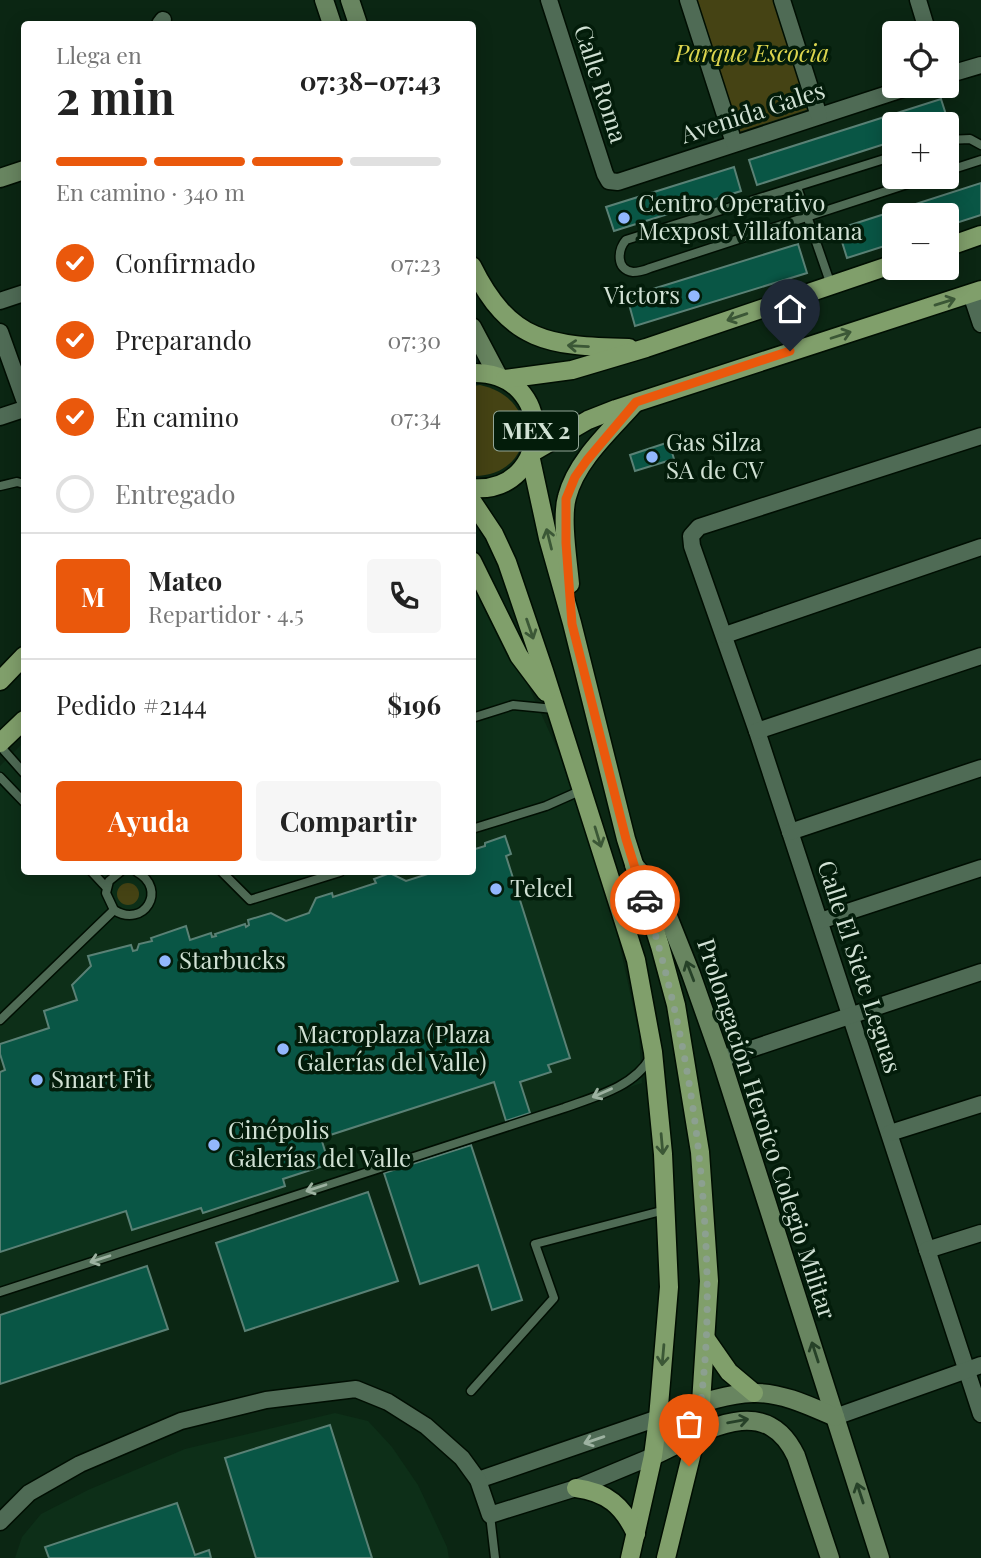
<!DOCTYPE html>
<html lang="es">
<meta charset="utf-8">
<style>
:root{--surface:#fff;--page:#f6f6f6;--text:#222;--muted:#767676;--line:#e0e0e0;--accent:#ea580c}
body{margin:0;font-family:"Playfair Display",serif;background:var(--page);color:var(--text);height:100vh;display:flex;flex-direction:column;font-size:26px;white-space:nowrap}
*{box-sizing:border-box;margin:0}
p{font-size:23px;color:var(--muted)}
.icon{flex:none;width:38px;height:38px;fill:none;stroke:currentColor;stroke-width:2;stroke-linecap:round;stroke-linejoin:round}
.map{position:relative;flex:1;overflow:hidden}
.details{position:absolute;left:21px;top:21px;width:455px;height:854px;display:flex;flex-direction:column;background:var(--surface);border-radius:7px;box-shadow:0 4px 18px #0003}
.details>*{flex:none}
.controls{position:absolute;left:882px;top:21px;display:grid;gap:14px}
.controls a{display:grid;place-items:center;width:77px;height:77px;border-radius:7px;background:var(--surface);box-shadow:0 4px 18px #0003;font-size:35px}
.pin{position:absolute;display:grid;place-items:center;width:60px;height:60px;color:#fff;margin:-72px -30px;border-radius:50% 50% 50% 0;rotate:-45deg;box-shadow:0 0 7px #0007}
.pin .icon{rotate:45deg}
.courier{position:absolute;display:grid;place-items:center;width:70px;height:70px;margin:-35px;border:5px solid #ea580c;border-radius:50%;background:#fff;color:#222;box-shadow:0 2px 9px #0007}
.headline em{font-style:normal;font-weight:700}
.headline div{display:flex;flex-direction:column-reverse}
.headline{display:flex;align-items:center;justify-content:space-between;height:119px;padding:0 35px}
h1{font-size:46px;font-weight:700;line-height:52px}
.bar{display:grid;grid-template-columns:repeat(4,1fr);gap:10px 7px;align-content:center;height:84px;padding:0 35px}
.bar i{height:9px;border-radius:5px;background:var(--line)}
.bar .current{background:var(--accent)}
.bar p{grid-column:span 4}
.line{display:flex;align-items:center;gap:18px;padding:0 35px;border-top:2px solid var(--line)}
.line div{flex:1}
.round{display:grid;place-items:center;flex:none;width:74px;height:74px;border-radius:7px;background:var(--page)}
ol{padding:0 35px;list-style:none}
li{display:flex;align-items:center;gap:21px;height:77px}
li p{margin-inline-start:auto}
li .icon{padding:7px;border-radius:50%;background:var(--accent);color:#fff;stroke-width:4}
li:last-child{color:var(--muted)}
li i{width:38px;height:38px;border:4px solid var(--line);border-radius:50%}
.button{display:flex;gap:14px;margin-top:auto;padding:14px 35px}
.button a{flex:1;height:80px;border-radius:7px;background:var(--accent);color:#fff;font-size:28px;font-weight:700;line-height:80px;text-align:center}
.button a+a{background:var(--page);color:var(--text)}
.map>svg:first-child{display:block}
</style>
<div class="map">
<svg width="981" height="1558" viewBox="0 0 981 1558">
<rect width="100%" height="100%" fill="#0b2613"/>
<g fill="#0d2f18">
<polygon points="473,581 528,685 559,753 614,919 639,1034 642,1083 0,1295 0,766 24,742 24,872 472,872"/>
<polygon points="335,1413 368,1421 392,1447 418,1485 447,1547 449,1558 15,1558 22,1537 41,1514 88,1490 185,1449"/>
</g>
<g fill="#454314">
<polygon points="695,0 773,0 809,109 739,132"/>
<path d="M 480,385 C 545,399 534,478 472,476 L 473,386 Z"/>
<circle cx="128" cy="894" r="11"/>
</g>
<g fill="#095645" stroke="#5a8175" stroke-width="2">
<polygon points="941,99 949,124 894,124 894,141 757,185 749,160"/>
<polygon points="734,167 741,191 614,231 606,207"/>
<polygon points="981,183 981,215 947,226 947,215 894,215 894,243 847,258 838,229"/>
<polygon points="798,244 807,273 635,326 627,297"/>
<polygon points="669,442 674,459 635,471 630,455"/>
<polygon points="505,836 511,854 506,856 570,1058 548,1065 551,1072 520,1082 530,1113 506,1121 494,1082 321,1138 329,1164 283,1179 285,1186 203,1213 201,1208 132,1230 126,1211 0,1252 0,1072 5,1070 0,1054 0,1044 49,1028 44,1011 77,1000 72,985 91,966 88,956 131,945 133,951 137,950 139,944 152,941 151,938 186,926 190,940 211,933 212,937 216,936 215,934 245,924 246,927 249,925 248,920 271,913 286,921 309,913 316,898 332,893 333,897 376,883 374,879 390,873 406,881 428,874 429,872 472,872 472,850 485,846 485,843"/>
<polygon points="471,1145 522,1300 492,1310 478,1265 420,1284 384,1173"/>
<polygon points="368,1192 398,1281 245,1331 216,1243"/>
<polygon points="147,1266 168,1329 0,1384 0,1315"/>
<polygon points="330,1425 372,1558 256,1558 225,1458"/>
<polygon points="177,1503 195,1555 209,1550 211,1558 49,1558 45,1547"/>
</g>
<g fill="none" stroke-linecap="round" stroke-linejoin="round">
<defs>
<g id="lane">
<polyline points="947,140 970,139 981,145"/>
<path d="M 894,156 L 626,240 C 618,249 615,270 633,272 C 638,272 645,270 650,268 L 929,177"/>
<polyline points="947,171 981,160"/>
<polyline points="797,187 831,285"/>
<polyline points="0,486 17,482 24,484"/>
<polyline points="472,718 513,705 554,709"/>
<polyline points="0,746 24,773"/>
<polyline points="0,777 24,802"/>
<polyline points="472,829 546,806 582,790"/>
<polyline points="92,872 106,887"/>
<path d="M 120,872 L 109,881 L 106,893 L 114,910 C 144,929 168,889 137,872"/>
<polyline points="222,872 250,900 340,872"/>
<polyline points="0,1020 114,910"/>
<path d="M 0,1292 L 564,1108 C 594,1097 634,1087 650,1058"/>
<polyline points="471,1391 554,1298 535,1244 665,1210"/>
<polyline points="490,1515 495,1558"/>
</g>
<g id="street">
<polyline points="549,0 605,174 609,181 618,182 912,86"/>
<polyline points="688,0 734,143"/>
<polyline points="782,0 819,116"/>
<polyline points="918,0 928,33"/>
<polyline points="160,24 163,20"/>
<polyline points="947,75 981,65"/>
<polyline points="971,294 981,324"/>
<polyline points="0,301 24,293"/>
<polyline points="0,332 24,399"/>
<polyline points="0,417 24,409"/>
<polyline points="981,436 699,527 691,536 692,546 757,731 981,1414"/>
<polyline points="725,635 981,547"/>
<polyline points="757,731 981,656"/>
<polyline points="790,832 981,768"/>
<polyline points="820,921 981,868"/>
<polyline points="721,1059 981,972"/>
<polyline points="890,1133 981,1104"/>
<polyline points="927,1250 981,1233"/>
<polyline points="835,1417 981,1365"/>
<polyline points="478,1480 658,1418"/>
<polyline points="0,1522 29,1493 80,1464 181,1421 266,1400 356,1389 388,1402 426,1426 462,1458 478,1480 490,1515 576,1488 653,1456"/>
</g>
<g id="secondary">
<polyline points="324,0 332,24"/>
<polyline points="350,0 358,24"/>
<polyline points="0,178 24,170"/>
<polyline points="472,327 498,376"/>
<polyline points="634,865 659,894 691,974 721,1059 880,1558"/>
<path d="M 658,1418 C 689,1408 720,1394 753,1393 C 781,1392 810,1406 835,1417"/>
<path d="M 653,1456 C 701,1434 764,1389 796,1456 L 830,1558"/>
</g>
<g id="primary">
<polyline points="947,247 981,235"/>
<path d="M 472,266 C 510,343 549,346 629,348"/>
<path d="M 472,373 C 558,370 553,495 472,488"/>
<polyline points="505,379 572,370 646,348 894,264"/>
<polyline points="533,452 588,420 616,409 981,290"/>
<polyline points="530,455 548,538 572,623 626,839 660,946 676,1005 700,1152 709,1281 701,1403 696,1436 666,1558"/>
<polyline points="472,501 494,534 507,562 544,671 636,960 653,1052 663,1154 669,1287 658,1418 653,1456 630,1558"/>
<polyline points="472,561 519,656 546,692"/>
<path d="M 570,584 C 568,561 561,518 567,497 C 576,461 610,431 634,404"/>
<polyline points="0,681 24,656"/>
<polyline points="0,743 24,720"/>
<polyline points="706,1339 729,1372 754,1393"/>
<path d="M 576,1488 C 607,1492 623,1506 636,1534"/>
</g>
</defs>
<use href="#lane" stroke="#000e02" stroke-width="11"/>
<use href="#street" stroke="#000e02" stroke-width="19"/>
<use href="#secondary" stroke="#000e02" stroke-width="21"/>
<use href="#primary" stroke="#000e02" stroke-width="21"/>
<use href="#lane" stroke="#4f6b55" stroke-width="8"/>
<use href="#street" stroke="#4f6b55" stroke-width="16"/>
<use href="#secondary" stroke="#688560" stroke-width="18"/>
<use href="#primary" stroke="#809f6b" stroke-width="18"/>
</g>
<defs><path id="oneway-shaft" d="M-6 0H5M1.5-3L5.5 0L1.5 3" fill="none" stroke-width="1.6" stroke-linecap="round" stroke-linejoin="round" transform="scale(1.75)"/></defs>
<g stroke="#3b5736">
<use href="#oneway-shaft" transform="translate(945 302) rotate(-17)"/>
<use href="#oneway-shaft" transform="translate(737 317) rotate(161)"/>
<use href="#oneway-shaft" transform="translate(841 335) rotate(-18)"/>
<use href="#oneway-shaft" transform="translate(578 346) rotate(-177)"/>
<use href="#oneway-shaft" transform="translate(549 539) rotate(-104)"/>
<use href="#oneway-shaft" transform="translate(530 629) rotate(71)"/>
<use href="#oneway-shaft" transform="translate(598 837) rotate(73)"/>
<use href="#oneway-shaft" transform="translate(662 1144) rotate(85)"/>
<use href="#oneway-shaft" transform="translate(663 1355) rotate(95)"/>
</g>
<g stroke="#264128">
<use href="#oneway-shaft" transform="translate(690 971) rotate(-111)"/>
<use href="#oneway-shaft" transform="translate(815 1352) rotate(-108)"/>
<use href="#oneway-shaft" transform="translate(738 1421) rotate(-10)"/>
<use href="#oneway-shaft" transform="translate(860 1493) rotate(-108)"/>
</g>
<g stroke="#9db2a1">
<use href="#oneway-shaft" transform="translate(602 1093) rotate(156)"/>
<use href="#oneway-shaft" transform="translate(316 1188) rotate(162)"/>
<use href="#oneway-shaft" transform="translate(100 1259) rotate(162)"/>
<use href="#oneway-shaft" transform="translate(594 1440) rotate(161)"/>
</g>
<g fill="none" stroke-linecap="round" stroke-linejoin="round">
<path stroke="#8ca090" stroke-width="7" stroke-dasharray="0 12.6" d="M 645,900 C 677,1002 697,1105 704,1212 C 710,1297 709,1382 689,1466"/>
<polyline stroke="#ea580c" stroke-width="9" points="645,900 626,839 572,624 566,543 566,499 575,477 587,460 636,402 790,351"/>
</g>
<g fill="#92b7fd" stroke="#031c0a" stroke-width="2.5">
<circle cx="624" cy="218" r="7"/>
<circle cx="694" cy="296" r="7"/>
<circle cx="652" cy="457" r="7"/>
<circle cx="496" cy="889" r="7"/>
<circle cx="165" cy="961" r="7"/>
<circle cx="283" cy="1049" r="7"/>
<circle cx="37" cy="1080" r="7"/>
<circle cx="214" cy="1145" r="7"/>
</g>
<g text-anchor="middle" stroke-width="7" stroke-linejoin="round" paint-order="stroke">
<rect fill="#031c0a" stroke="#93a697" stroke-width="2" x="494" y="411.5" width="84" height="39" rx="5"/>
<g font-size="23" font-weight="bold" fill="#d1e1d4">
<text x="536" y="439">MEX 2</text>
</g>
<g font-size="24" font-style="italic" fill="#dcd54e" stroke="#031c0a">
<text x="752" y="62">Parque Escocia</text>
</g>
<g font-size="24" fill="#d1e1d4" stroke="#031c0a">
<text transform="translate(600 84) rotate(72)" y="8">Calle Roma</text>
<text transform="translate(753 113) rotate(-18)" y="8">Avenida Gales</text>
<text transform="translate(859 967) rotate(72)" y="8">Calle El Siete Leguas</text>
<text transform="translate(766 1129) rotate(72)" y="8">Prolongación Heroico Colegio Militar</text>
</g>
<g font-size="24" fill="#d1e1d4" stroke="#031c0a" text-anchor="start">
<text x="638" y="212">Centro Operativo<tspan x="638" dy="28">Mexpost Villafontana</tspan></text>
<text x="680" y="304" text-anchor="end">Victors</text>
<text x="666" y="451">Gas Silza<tspan x="666" dy="28">SA de CV</tspan></text>
<text x="510" y="897">Telcel</text>
<text x="179" y="969">Starbucks</text>
<text x="297" y="1043">Macroplaza (Plaza<tspan x="297" dy="28">Galerías del Valle)</tspan></text>
<text x="51" y="1088">Smart Fit</text>
<text x="228" y="1139">Cinépolis<tspan x="228" dy="28">Galerías del Valle</tspan></text>
</g>
</g>
</svg>
<div class="controls">
<a><svg class="icon" aria-label="locate" viewBox="0 0 24 24"><circle cx="12" cy="12" r="6"/><path d="M12 2v4M12 18v4M2 12h4M18 12h4"/></svg></a>
<a>+</a>
<a>−</a>
</div>
<div class="pin" style="left:689px;top:1466px;background:#ea580c"><svg class="icon" aria-label="bag" viewBox="0 0 24 24"><path d="M5 8h14l-1 12H6zM9 8a3 3 0 0 1 6 0"/></svg></div>
<div class="pin" style="left:790px;top:351px;background:#1f2937"><svg class="icon" aria-label="home" viewBox="0 0 24 24"><path d="M3 11l9-7 9 7M6 9v11h12V9"/></svg></div>
<div class="courier" style="left:645px;top:900px"><svg class="icon" aria-label="car" viewBox="0 0 24 24"><path d="M5 17H2v-5l4-1 3-4h7l3 4 3 1v5h-3M9 17h6M6 11h13"/><circle cx="7" cy="17" r="2"/><circle cx="17" cy="17" r="2"/></svg></div>
<section class="details">
<div class="headline"><div><h1>2 min</h1><p>Llega en</p></div><em>07:38–07:43</em></div>
<div class="bar"><i class="current"></i><i class="current"></i><i class="current"></i><i></i><p>En camino · 340 m</p></div>
<ol>
<li><svg class="icon" aria-label="check" viewBox="0 0 24 24"><path d="M5 12l5 5 9-10"/></svg>Confirmado<p>07:23</p></li>
<li><svg class="icon" aria-label="check" viewBox="0 0 24 24"><path d="M5 12l5 5 9-10"/></svg>Preparando<p>07:30</p></li>
<li><svg class="icon" aria-label="check" viewBox="0 0 24 24"><path d="M5 12l5 5 9-10"/></svg>En camino<p>07:34</p></li>
<li><i></i>Entregado</li>
</ol>
<div class="line" style="height:126px"><b class="round" style="background:var(--accent);color:#fff">M</b><div><b>Mateo</b><p>Repartidor · 4.5</p></div><a class="round"><svg class="icon" aria-label="phone" viewBox="0 0 24 24"><path d="M5 4h4l2 5-3 2q2 4 5 5l2-3 5 2v4C11 20 4 13 5 4z"/></svg></a></div>
<div class="line" style="height:91px"><div>Pedido #2144</div><b>$196</b></div>
<div class="button"><a>Ayuda</a><a>Compartir</a></div>
</section>
</div>
